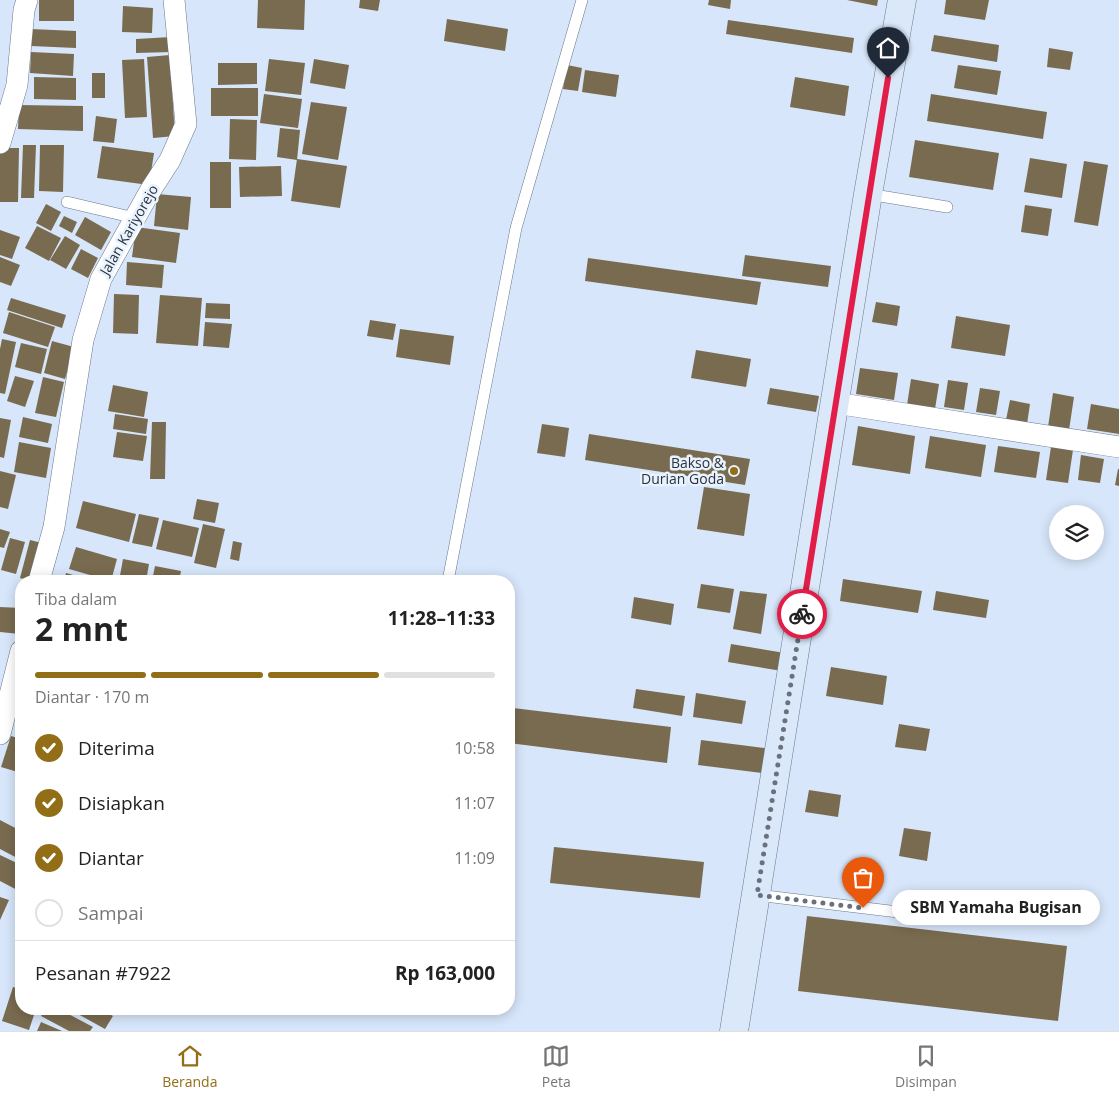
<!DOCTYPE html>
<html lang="id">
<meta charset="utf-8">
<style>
:root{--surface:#fff;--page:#f6f6f6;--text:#222;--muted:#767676;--line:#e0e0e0;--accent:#926e16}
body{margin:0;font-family:"Open Sans",sans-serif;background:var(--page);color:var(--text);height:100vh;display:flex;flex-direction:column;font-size:19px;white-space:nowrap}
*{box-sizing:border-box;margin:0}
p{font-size:16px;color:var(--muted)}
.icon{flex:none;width:28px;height:28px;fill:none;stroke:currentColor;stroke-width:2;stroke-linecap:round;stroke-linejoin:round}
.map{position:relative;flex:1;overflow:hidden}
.drawer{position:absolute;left:15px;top:575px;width:500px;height:440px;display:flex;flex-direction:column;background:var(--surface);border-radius:20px;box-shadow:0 2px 12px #0003}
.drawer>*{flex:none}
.fabs{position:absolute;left:1049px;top:505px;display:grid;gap:10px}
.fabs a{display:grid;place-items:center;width:55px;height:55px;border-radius:50%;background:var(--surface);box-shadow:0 2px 12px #0003;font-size:25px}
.pin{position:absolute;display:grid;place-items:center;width:42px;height:42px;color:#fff;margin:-51px -21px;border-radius:50% 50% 50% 0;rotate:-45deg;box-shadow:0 0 5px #0007}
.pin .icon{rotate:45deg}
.courier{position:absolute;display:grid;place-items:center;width:50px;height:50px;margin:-25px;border:4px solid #e11d48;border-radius:50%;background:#fff;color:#222;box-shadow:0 1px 6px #0007}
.bubble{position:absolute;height:35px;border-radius:18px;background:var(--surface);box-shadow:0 2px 12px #0003;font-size:16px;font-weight:700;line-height:35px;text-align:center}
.headline em{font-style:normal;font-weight:700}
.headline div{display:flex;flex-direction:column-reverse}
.headline{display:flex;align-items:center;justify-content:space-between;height:85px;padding:0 20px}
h1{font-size:32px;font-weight:700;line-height:38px}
.bar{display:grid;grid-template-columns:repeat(4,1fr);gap:8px 5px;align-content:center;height:60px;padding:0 20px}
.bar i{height:6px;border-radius:4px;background:var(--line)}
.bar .active{background:var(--accent)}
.bar p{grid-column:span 4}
.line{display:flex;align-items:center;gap:12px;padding:0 20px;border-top:1px solid var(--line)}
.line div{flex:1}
ol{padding:0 20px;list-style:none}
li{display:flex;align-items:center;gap:15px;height:55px}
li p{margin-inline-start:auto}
li .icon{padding:5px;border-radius:50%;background:var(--accent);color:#fff;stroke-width:4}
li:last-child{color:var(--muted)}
li i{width:28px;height:28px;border:2px solid var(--line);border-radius:50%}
.tabs{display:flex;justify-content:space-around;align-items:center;height:70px;border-top:1px solid var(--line);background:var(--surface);font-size:14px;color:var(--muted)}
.tabs a{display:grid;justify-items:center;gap:2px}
.tabs .active{color:var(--accent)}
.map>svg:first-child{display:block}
</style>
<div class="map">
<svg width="1119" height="1031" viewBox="0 0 1119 1031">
<rect width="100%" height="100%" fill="#d7e6fa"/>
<g fill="#796b4f">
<rect x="39" y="0" width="35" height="21"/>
<polygon points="258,0 305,0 304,30 257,28"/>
<polygon points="360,0 380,0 378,11 359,8"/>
<polygon points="709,0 731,0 730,9 708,5"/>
<polygon points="847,0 878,0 877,6"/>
<polygon points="946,0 989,0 985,20 944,14"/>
<polygon points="123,6 153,8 152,33 122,32"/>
<polygon points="447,19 508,29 505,51 444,41"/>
<polygon points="728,20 854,38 852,53 726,34"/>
<polygon points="31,29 76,31 76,48 31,46"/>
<polygon points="934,35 999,45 997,62 931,51"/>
<polygon points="171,37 172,52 136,53 136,39"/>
<polygon points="1049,48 1073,52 1070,70 1047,67"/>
<polygon points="31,52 74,54 73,76 30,73"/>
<polygon points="170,55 175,136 153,138 147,57"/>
<polygon points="144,59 147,117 125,118 122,60"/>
<polygon points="269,59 305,63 301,95 265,91"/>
<polygon points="314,59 349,65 345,89 310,83"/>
<polygon points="218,63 257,63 257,84 218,85"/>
<polygon points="567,65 582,68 578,91 563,89"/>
<polygon points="958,65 1001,71 997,95 954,88"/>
<polygon points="585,70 619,75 616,97 582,92"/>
<rect x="92" y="73" width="13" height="25"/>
<polygon points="34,77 76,78 76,100 34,99"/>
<polygon points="795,77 849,86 845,116 790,107"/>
<rect x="211" y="88" width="47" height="28"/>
<polygon points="264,94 302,99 298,128 260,123"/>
<polygon points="931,94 1047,112 1043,139 927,121"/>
<polygon points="311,102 347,107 338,160 302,154"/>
<polygon points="19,105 83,106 83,131 18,129"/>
<polygon points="96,116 117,119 114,143 93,141"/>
<polygon points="230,119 257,120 256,160 229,159"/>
<polygon points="280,128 300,130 297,160 277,157"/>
<polygon points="915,140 999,153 993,190 909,177"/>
<polygon points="23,145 36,145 34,198 21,198"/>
<polygon points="40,145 64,145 63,192 39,191"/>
<polygon points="102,146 154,153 149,185 97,178"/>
<polygon points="0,148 19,148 18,202 0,202"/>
<polygon points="1030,158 1067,164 1062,198 1024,192"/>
<polygon points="297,159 347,166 340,208 291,201"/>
<polygon points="1084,161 1108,165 1098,226 1074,222"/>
<rect x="210" y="162" width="21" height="46"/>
<polygon points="281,166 282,196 240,197 239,167"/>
<polygon points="157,194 191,197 188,230 154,226"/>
<polygon points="46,204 61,212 51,231 36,223"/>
<polygon points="1025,205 1052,209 1048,236 1021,232"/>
<polygon points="64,216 77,222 72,233 59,226"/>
<polygon points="85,217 111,232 101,250 75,235"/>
<polygon points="37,226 61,238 49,261 25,248"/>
<polygon points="136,227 180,233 176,263 132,257"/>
<polygon points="0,230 20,237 12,259 0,255"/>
<polygon points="65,236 80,245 66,269 50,260"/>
<polygon points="81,249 98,258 88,278 71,269"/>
<polygon points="745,255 831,266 828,287 742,276"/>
<polygon points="0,257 20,265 11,286 0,282"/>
<polygon points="588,258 761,282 757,305 585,281"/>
<polygon points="127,262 164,265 162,288 126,285"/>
<polygon points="114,294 139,295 138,334 113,333"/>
<polygon points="160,295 202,298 198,346 156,343"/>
<polygon points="11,298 66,315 62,328 7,310"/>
<polygon points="876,302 900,306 897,326 872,322"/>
<polygon points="206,303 230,304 230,319 205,318"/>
<polygon points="9,312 55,327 48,347 3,333"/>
<polygon points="956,316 1010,325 1005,356 951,348"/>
<polygon points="370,320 396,324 393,340 367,336"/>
<polygon points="205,322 232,324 229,348 203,346"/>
<polygon points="400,329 454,336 450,365 396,357"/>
<polygon points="2,339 16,342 5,394 0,393 0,349"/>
<polygon points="52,341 74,347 65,379 44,373"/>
<polygon points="21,343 47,349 41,374 15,367"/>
<polygon points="696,350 751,359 746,387 691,378"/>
<polygon points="860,368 898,373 894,400 856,394"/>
<polygon points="15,376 34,381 25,407 7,401"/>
<polygon points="43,377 64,382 56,417 35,413"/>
<polygon points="911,379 939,384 935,409 907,405"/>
<polygon points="948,380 968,383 964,410 944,407"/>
<polygon points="113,385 148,392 144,417 108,411"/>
<polygon points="770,388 819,396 816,412 767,404"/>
<polygon points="980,388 1000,391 996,415 976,412"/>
<polygon points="1053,393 1074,397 1069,430 1048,427"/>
<polygon points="1010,400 1030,404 1027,424 1006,420"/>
<polygon points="1091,404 1119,409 1119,434 1087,429"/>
<polygon points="115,414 148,419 146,434 113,429"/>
<polygon points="23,417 52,424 48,443 19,437"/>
<polygon points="0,418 11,420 4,458 0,457"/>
<polygon points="152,422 166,422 165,479 150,479"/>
<polygon points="542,424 569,428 565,457 537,453"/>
<polygon points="858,426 915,436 910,474 852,465"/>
<polygon points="117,432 147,436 143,461 113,457"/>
<polygon points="589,434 750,459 745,485 585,460"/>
<polygon points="930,436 986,445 981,477 925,468"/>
<polygon points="19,442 51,448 46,478 14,472"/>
<polygon points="998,446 1040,452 1036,478 994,472"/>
<polygon points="1051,447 1073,450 1068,483 1046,480"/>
<polygon points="1081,455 1104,459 1100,483 1078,480"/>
<polygon points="1118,469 1119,469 1119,486 1115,485"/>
<polygon points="0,471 16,475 8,509 0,507"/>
<polygon points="704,487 750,494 744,536 697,529"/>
<polygon points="197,499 219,503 215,523 193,519"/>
<polygon points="83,501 136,514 129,542 76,528"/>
<polygon points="139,514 159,518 152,547 132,543"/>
<polygon points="163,520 199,528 192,557 156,549"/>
<polygon points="203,524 225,529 216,568 194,563"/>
<polygon points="0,529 10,532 4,548 0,547"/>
<polygon points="10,538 25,542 16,574 1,570"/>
<polygon points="30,540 46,544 31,581 20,578"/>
<polygon points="233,541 242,543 239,561 230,559"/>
<polygon points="76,547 117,559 111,581 69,569"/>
<polygon points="123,559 149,564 146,581 119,581"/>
<polygon points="155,566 181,571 179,581 152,581"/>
<polygon points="66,573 95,581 64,581"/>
<polygon points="221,577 236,581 220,581"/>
<polygon points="843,579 922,591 918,613 840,601"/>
<polygon points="701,584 734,589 730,613 697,608"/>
<polygon points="740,591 767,594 761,634 733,629"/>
<polygon points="936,591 989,600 986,618 933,610"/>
<polygon points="634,597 674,604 671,625 631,618"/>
<polygon points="0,607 21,608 20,634 0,632"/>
<polygon points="731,644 785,653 782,671 728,662"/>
<polygon points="831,667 887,676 883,705 826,696"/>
<polygon points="636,689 685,696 682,716 633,708"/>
<polygon points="696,693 746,701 742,724 693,717"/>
<polygon points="513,708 671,727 667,763 509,743"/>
<polygon points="899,724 930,729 926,751 895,747"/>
<polygon points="11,736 21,739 21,773 1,767"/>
<polygon points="701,740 765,748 762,773 698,765"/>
<polygon points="809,790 841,795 838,817 805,812"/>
<polygon points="0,820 21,831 21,860 0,849"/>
<polygon points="904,828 931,832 927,861 899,856"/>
<polygon points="554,847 704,862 700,898 550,883"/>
<polygon points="0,855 21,865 21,892 0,881"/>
<polygon points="0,897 9,900 0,920"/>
<polygon points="807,916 1067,946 1058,1021 798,991"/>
<polygon points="13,987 21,989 21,1009 36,1009 29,1030 2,1021"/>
<polygon points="45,1009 59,1009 93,1027 90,1031 69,1031 41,1016"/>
<polygon points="69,1009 100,1009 113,1016 105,1029"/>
<polygon points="107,1009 119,1009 117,1013"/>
<polygon points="41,1022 62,1031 37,1031"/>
</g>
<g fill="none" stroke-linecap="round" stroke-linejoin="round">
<defs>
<g id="lane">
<polyline points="868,194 947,207"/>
<polyline points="67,202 135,218"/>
<polyline points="448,581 516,228 582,0"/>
<polyline points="757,895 898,912"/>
</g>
<g id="street">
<polyline points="0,143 17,85 24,10 27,0"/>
<polyline points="835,403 1119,447"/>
<polyline points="39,581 54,527 83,340 101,279 150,191 170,160 186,124 174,0"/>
<polyline points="0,734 21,651"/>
</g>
<polyline id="secondary" points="734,1031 868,194 902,0"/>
</defs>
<use href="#lane" stroke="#6a788a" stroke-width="12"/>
<use href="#street" stroke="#6a788a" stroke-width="22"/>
<use href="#secondary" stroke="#6a788a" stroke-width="29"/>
<use href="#lane" stroke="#fff" stroke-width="11"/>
<use href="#street" stroke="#fff" stroke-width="21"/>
<use href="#secondary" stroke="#dae8fa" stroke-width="28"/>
</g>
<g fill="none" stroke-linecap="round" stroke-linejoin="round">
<polyline stroke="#68717d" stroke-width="5" stroke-dasharray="0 9" points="802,614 757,895 863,908"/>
<polyline stroke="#e11d48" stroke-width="6" points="802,614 888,78"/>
</g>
<circle fill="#926e16" stroke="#e9f3ff" stroke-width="2" cx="734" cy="471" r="5"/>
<g text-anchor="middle" stroke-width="5" stroke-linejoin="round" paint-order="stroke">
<g font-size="14" fill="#2c323a" stroke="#e9f3ff">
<text transform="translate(129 230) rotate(-60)" y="5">Jalan Kariyorejo</text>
</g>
<g font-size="14" fill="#2c323a" stroke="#e9f3ff" text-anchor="end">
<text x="724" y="468">Bakso &amp;<tspan x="724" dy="16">Durian Goda</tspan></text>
</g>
</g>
</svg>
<div class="fabs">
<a><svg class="icon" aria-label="layers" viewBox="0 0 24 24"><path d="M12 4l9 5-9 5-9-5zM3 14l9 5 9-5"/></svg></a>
</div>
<div class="pin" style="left:863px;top:908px;background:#ea580c"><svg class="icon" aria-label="bag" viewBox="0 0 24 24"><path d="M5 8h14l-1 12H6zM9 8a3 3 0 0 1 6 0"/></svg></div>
<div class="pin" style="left:888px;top:78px;background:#1f2937"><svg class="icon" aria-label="home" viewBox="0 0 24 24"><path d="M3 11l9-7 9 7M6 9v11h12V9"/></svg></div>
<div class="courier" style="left:802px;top:614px"><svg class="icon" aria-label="bike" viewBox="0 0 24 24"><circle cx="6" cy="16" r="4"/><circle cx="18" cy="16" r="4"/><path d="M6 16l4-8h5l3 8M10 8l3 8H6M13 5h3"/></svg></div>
<div class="bubble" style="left:892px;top:890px;width:208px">SBM Yamaha Bugisan</div>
<section class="drawer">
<div class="headline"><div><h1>2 mnt</h1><p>Tiba dalam</p></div><em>11:28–11:33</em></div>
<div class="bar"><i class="active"></i><i class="active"></i><i class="active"></i><i></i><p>Diantar · 170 m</p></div>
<ol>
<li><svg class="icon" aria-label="check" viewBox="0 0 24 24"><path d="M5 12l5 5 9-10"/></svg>Diterima<p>10:58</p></li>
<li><svg class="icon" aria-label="check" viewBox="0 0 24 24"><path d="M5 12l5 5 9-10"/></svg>Disiapkan<p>11:07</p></li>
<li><svg class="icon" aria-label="check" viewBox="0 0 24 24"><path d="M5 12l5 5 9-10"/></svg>Diantar<p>11:09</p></li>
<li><i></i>Sampai</li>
</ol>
<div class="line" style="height:65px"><div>Pesanan #7922</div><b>Rp 163,000</b></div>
</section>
</div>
<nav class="tabs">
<a class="active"><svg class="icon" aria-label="home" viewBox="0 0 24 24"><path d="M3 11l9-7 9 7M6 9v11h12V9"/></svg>Beranda</a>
<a><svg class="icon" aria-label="map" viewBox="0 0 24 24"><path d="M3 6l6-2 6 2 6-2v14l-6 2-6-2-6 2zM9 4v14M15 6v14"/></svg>Peta</a>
<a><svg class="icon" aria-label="saved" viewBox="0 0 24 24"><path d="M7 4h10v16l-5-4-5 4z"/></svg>Disimpan</a>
</nav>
